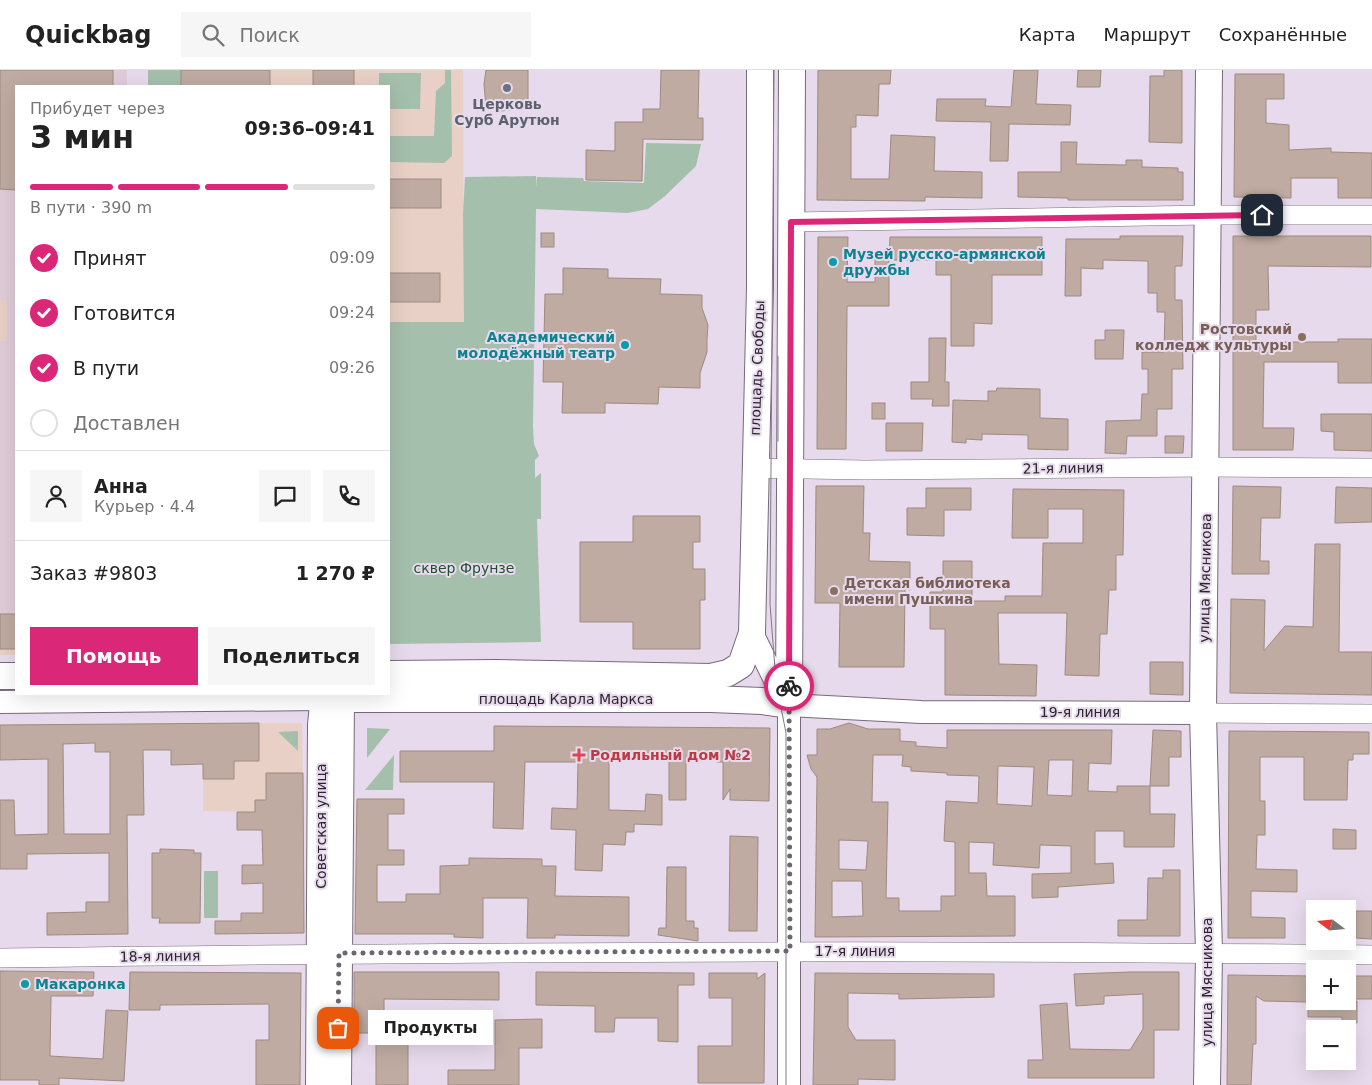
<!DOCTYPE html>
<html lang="ru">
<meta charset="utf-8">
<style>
:root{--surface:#fff;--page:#f6f6f6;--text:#222;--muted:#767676;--line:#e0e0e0;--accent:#db2777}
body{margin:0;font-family:"DejaVu Sans",sans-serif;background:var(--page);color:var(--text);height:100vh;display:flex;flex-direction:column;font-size:19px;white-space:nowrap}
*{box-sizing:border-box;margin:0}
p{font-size:16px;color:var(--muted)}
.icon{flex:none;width:28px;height:28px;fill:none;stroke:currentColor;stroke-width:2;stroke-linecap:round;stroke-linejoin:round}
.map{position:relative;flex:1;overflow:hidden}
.drawer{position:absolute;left:15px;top:15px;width:375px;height:610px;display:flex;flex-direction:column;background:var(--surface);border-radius:0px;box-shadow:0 5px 20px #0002}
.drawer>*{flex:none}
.needle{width:32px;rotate:286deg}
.buttons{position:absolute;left:1306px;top:830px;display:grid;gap:10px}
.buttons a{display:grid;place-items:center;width:50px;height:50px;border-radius:0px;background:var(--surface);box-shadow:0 5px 20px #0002;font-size:25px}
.pin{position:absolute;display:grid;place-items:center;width:42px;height:42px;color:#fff;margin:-21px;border-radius:10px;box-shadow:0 2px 8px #0006}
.courier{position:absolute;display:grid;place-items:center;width:50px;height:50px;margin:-25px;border:4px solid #db2777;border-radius:50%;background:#fff;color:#222;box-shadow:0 1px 6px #0007}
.bubble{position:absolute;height:35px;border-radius:0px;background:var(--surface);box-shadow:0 5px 20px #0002;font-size:16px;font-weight:700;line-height:35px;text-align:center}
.head em{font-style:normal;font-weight:700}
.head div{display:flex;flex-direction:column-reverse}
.head{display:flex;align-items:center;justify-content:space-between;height:85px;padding:0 15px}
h1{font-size:32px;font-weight:700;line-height:38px}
.bar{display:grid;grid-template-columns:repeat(4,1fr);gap:8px 5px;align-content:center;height:60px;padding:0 15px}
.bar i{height:6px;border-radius:4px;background:var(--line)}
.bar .active{background:var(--accent)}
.bar p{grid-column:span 4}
.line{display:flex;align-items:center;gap:12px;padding:0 15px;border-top:1px solid var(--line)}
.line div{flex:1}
.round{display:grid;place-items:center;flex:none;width:52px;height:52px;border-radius:0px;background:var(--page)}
ol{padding:0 15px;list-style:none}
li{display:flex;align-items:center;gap:15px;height:55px}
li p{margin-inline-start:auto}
li .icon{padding:5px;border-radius:50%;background:var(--accent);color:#fff;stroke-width:4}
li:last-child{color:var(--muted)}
li i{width:28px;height:28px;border:2px solid var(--line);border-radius:50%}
.action{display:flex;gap:10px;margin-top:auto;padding:10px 15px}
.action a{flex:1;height:58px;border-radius:0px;background:var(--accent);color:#fff;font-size:20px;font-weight:700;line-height:58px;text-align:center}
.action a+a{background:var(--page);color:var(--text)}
header{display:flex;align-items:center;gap:30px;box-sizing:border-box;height:70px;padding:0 25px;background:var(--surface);border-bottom:1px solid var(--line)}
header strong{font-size:24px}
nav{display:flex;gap:28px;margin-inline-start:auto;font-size:18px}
.search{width:350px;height:45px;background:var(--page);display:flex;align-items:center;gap:12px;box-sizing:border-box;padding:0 18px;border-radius:0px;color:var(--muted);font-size:19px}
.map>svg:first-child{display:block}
</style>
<header>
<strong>Quickbag</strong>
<div class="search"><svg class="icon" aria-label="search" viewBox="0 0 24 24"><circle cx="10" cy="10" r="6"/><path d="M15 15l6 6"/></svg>Поиск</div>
<nav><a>Карта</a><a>Маршрут</a><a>Сохранённые</a></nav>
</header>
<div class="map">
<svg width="1372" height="1015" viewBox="0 0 1372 1015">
<rect width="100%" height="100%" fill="#e7daec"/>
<g fill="#e8d0c6">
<polygon points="181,0 463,0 464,252 389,252 389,16 181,16"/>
<rect x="0" y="229" width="7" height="42"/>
<rect x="0" y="544" width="16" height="41"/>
<polygon points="203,653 302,653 303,742 203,741"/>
</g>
<polygon fill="#e0ccd9" points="0,0 127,0 127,16 16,16 16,544 0,544 0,271 7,271 7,230 0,229"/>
<g fill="#a5bfad">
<rect x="148" y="0" width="33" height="16"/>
<polygon points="445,0 451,0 452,86 444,93 389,92 389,66 434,66 436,21 445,13"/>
<polygon points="379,3 421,3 420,39 389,39 389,16 379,16"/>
<polygon points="646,73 701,74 696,96 665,126 648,139 628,143 536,139 533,357 534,374 539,386 535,390 535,408 541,403 541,449 537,449 541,572 389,574 389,252 464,252 463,144 465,107 536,106 537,117 537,107 583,108 584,111 644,113"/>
<polygon points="367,658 390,659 367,688"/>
<polygon points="298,661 298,681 278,662"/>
<polygon points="394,685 393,720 365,720"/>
<rect x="204" y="801" width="14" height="47"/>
</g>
<g fill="#bfaba1" stroke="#9d8a80" fill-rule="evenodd">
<polygon points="0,0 113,0 113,16 16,16 16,120 0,119"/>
<rect x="181" y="0" width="89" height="16"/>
<rect x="313" y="0" width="41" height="16"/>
<polygon points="486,0 528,0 528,38 501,41 501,38 486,38 484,14"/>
<polygon points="661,0 699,0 698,48 703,48 703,70 643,69 642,111 586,110 586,80 615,81 615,52 643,52 643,39 660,39"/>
<polygon points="818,0 891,0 890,14 879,14 878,46 856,45 856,57 851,57 851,109 889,109 891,65 935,67 934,101 982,102 982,128 925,127 925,131 817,130"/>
<polygon points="1014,0 1038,0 1036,34 1071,35 1070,55 1009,54 1008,91 990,91 991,52 936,51 937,29 986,29 985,36 1011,37"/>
<polygon points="1078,0 1101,0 1100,17 1077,17"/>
<polygon points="1164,0 1182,0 1182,73 1149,72 1150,6 1164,6"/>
<polygon points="1235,4 1284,4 1284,29 1266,29 1266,53 1289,55 1289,80 1331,78 1331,82 1372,83 1372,128 1338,128 1338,108 1291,108 1291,128 1234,127"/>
<polygon points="1061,72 1077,72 1076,94 1126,95 1126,90 1142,90 1142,97 1178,98 1178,102 1183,102 1183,130 1068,130 1068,128 1018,127 1018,102 1061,102"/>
<rect x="389" y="109" width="52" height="29"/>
<rect x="541" y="163" width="13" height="14"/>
<polygon points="1120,166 1183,166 1182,196 1175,196 1175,230 1182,230 1183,299 1172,299 1172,339 1157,339 1157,366 1127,366 1126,384 1105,383 1106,351 1141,350 1142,324 1148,324 1148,299 1142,299 1142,282 1164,282 1165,242 1157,242 1157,223 1148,223 1148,191 1103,190 1103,199 1081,198 1081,226 1065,226 1066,169 1120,169"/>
<polygon points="1233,166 1371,166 1371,197 1268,196 1269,240 1256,240 1256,272 1338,272 1338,269 1372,269 1372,313 1338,313 1338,292 1264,292 1263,358 1294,358 1293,380 1233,380"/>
<polygon points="818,167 848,167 847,212 875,212 875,186 889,186 889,236 847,236 846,379 817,379"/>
<polygon points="890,167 1042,167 1042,205 992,205 992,254 974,253 974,276 951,276 951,205 936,205 936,190 889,190"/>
<polygon points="563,198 608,199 608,208 661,209 660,224 702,225 702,238 708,255 707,269 707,282 700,303 700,318 659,317 658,334 605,333 605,343 562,343 563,312 543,312 545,224 563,224"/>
<rect x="389" y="203" width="51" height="29"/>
<polygon points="1105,260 1124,260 1123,289 1095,289 1095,270 1105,270"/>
<polygon points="929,268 946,268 945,312 949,312 949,336 932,336 933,329 911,329 911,312 929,312"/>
<polygon points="997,318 1040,319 1040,348 1068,349 1068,380 1028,379 1028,365 982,364 982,370 966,369 966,373 952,372 953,330 988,331 988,321 996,321"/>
<rect x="872" y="333" width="13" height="16"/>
<polygon points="1321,344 1372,344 1372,381 1334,380 1334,362 1321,361"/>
<polygon points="886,353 923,353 922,381 886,381"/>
<polygon points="1165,366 1184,366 1183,383 1165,383"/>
<polygon points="816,416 864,416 863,463 870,463 869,491 910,492 910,520 905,519 904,597 839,597 840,533 815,533"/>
<polygon points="1233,416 1281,417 1280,448 1261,448 1260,491 1269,491 1269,504 1232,504"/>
<polygon points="1336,417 1372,418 1372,452 1335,453"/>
<polygon points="926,418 971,418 971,440 944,440 944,466 907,465 907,438 926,438"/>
<polygon points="1013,419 1124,420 1123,485 1116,485 1116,520 1109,520 1107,564 1100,564 1099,606 1065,605 1067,543 998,543 999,594 1037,595 1036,626 945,625 945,559 930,559 930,522 943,522 943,491 972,491 972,531 1005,531 1005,526 1042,526 1043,473 1083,473 1083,439 1048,439 1048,468 1012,468"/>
<polygon points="633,446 700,446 700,472 693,472 693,499 705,499 705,530 700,530 700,579 633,579 633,552 580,552 580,472 633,472"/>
<polygon points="1315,474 1340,474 1339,582 1372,582 1372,625 1230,623 1231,529 1265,530 1264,581 1285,556 1313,557"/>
<rect x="0" y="544" width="16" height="35"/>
<polygon points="1150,592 1183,592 1183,625 1150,624"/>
<path d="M 259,653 L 259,691 L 234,691 L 234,709 L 203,709 L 203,694 L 171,695 L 171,680 L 143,680 L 144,745 L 127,745 L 128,864 L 47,865 L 47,843 L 86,842 L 86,832 L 109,832 L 109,783 L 27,784 L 27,799 L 0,799 L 0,730 L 14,730 L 15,765 L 48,764 L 48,689 L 0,690 L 0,655 ZM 95,673 L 95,682 L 110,682 L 110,764 L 64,764 L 63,674 Z"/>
<path d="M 849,653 L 868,659 L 900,659 L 900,671 L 916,672 L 916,676 L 947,678 L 947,660 L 1112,660 L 1111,694 L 1089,693 L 1088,721 L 1117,722 L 1117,716 L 1150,716 L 1150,744 L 1175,744 L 1174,777 L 1124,777 L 1124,761 L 1095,761 L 1095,794 L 1113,793 L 1114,813 L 1058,817 L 1058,827 L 1032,828 L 1032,804 L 1071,803 L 1071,776 L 1040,775 L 1039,798 L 993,795 L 994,773 L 969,772 L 969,803 L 986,803 L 987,826 L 1015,826 L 1015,866 L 815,867 L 817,707 L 811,699 L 807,685 L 817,685 L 817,659 L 830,659 ZM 873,685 L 903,685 L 902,696 L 911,697 L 911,701 L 947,703 L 947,705 L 979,706 L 978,733 L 946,731 L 944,771 L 955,772 L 955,826 L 941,826 L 941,841 L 899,841 L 899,828 L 886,828 L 888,732 L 872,732 ZM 1049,690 L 1073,690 L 1072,726 L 1047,725 ZM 998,696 L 1034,697 L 1032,736 L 997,734 ZM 839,770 L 868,771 L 866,800 L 839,799 ZM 832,811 L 862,811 L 863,846 L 832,847 Z"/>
<polygon points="494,656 770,658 769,731 730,730 730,719 723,730 723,692 717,692 717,687 686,687 686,730 669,730 669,685 609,684 609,740 645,741 646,724 662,725 662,755 634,754 634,762 626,762 625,775 603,774 602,801 575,800 576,760 551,759 552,738 577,739 578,692 525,692 523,759 493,758 494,712 400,712 400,681 494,681"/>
<polygon points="1153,660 1181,661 1181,687 1169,687 1169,716 1150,716"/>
<polygon points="1229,661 1369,662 1369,684 1353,684 1353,690 1348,690 1347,730 1304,730 1304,687 1260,687 1260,731 1265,731 1265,765 1257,765 1256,799 1297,800 1297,822 1251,821 1251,847 1285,848 1285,868 1228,868"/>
<polygon points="266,703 303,703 304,863 215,864 215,851 241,851 241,843 263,843 263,813 242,814 242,795 263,795 262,760 237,760 237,742 255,742 255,730 266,730"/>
<polygon points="357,729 404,729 404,744 388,744 388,780 404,780 404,795 377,795 377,832 406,832 406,824 440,824 440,796 469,795 469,788 542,789 542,796 556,796 555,826 629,827 629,866 555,865 555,868 527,868 528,828 483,828 483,868 454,867 454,864 355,864"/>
<polygon points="1333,759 1356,760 1356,779 1333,779"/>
<polygon points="730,766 758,767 757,861 729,861"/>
<polygon points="160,779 194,780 194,783 201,783 200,853 159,853 160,848 152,848 152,783 160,783"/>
<polygon points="667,797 686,797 686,851 694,851 694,858 698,858 698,871 658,865 659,858 666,858"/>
<polygon points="1163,800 1180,800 1180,866 1118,866 1118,850 1147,850 1148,808 1163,808"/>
<polygon points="1356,841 1372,841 1372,869 1356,868"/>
<polygon points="0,901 94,902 93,926 51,926 50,986 103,989 106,940 128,941 124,1011 59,1008 59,1015 39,1015 39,1010 0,1010"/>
<polygon points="130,902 301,903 300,1015 256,1015 256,970 269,970 269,934 160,935 160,940 129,940"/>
<polygon points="354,902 499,902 499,930 384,929 384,963 354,963"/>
<polygon points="536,902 694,903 694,915 678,915 678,972 658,971 658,948 615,948 614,962 595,962 595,936 536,935"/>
<polygon points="1130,902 1179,902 1179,960 1154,960 1154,1008 1028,1008 1028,990 1043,990 1040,935 1067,933 1070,979 1130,980 1143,959 1143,924 1104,926 1104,934 1076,936 1074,904"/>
<polygon points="709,903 757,903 757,909 765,903 764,1013 698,1013 698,976 732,976 732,928 709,928"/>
<polygon points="815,903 994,904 994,927 899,929 899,924 848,923 848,957 856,970 895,970 895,1010 858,1009 858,1015 813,1015"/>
<polygon points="1228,905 1315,906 1315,931 1357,931 1357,953 1355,953 1355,959 1342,959 1342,947 1308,947 1308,932 1264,931 1256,926 1256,974 1253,974 1251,1015 1227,1015"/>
<rect x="1348" y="906" width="24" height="23"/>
<polygon points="542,949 542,978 519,978 519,1015 448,1015 448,1000 495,1000 495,950"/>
<rect x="376" y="963" width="32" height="52"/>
</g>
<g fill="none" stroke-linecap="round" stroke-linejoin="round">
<defs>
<g id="minor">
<polyline points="791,152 1207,145 1372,145"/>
<polyline points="754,398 864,400 1206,397 1372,398"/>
<polyline points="1203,643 1372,644"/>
<path d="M 0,888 C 457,882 915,879 1372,885"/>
</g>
<g id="tertiary">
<polyline points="752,563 776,612 789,635"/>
<polyline points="0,632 322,629"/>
<polyline points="789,635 921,642 1203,643"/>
<polyline points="789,635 789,1015"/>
</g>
<g id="secondary">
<polyline points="389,604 496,603 711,607 728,603 741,595 752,563 760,217 760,0"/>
<polyline points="0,606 16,606"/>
<polyline points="322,629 711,629 762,631 789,635 792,0"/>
<polyline points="319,1015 321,655 324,624"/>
<polyline points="338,1015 341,629 339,624"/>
<polyline points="1207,1015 1209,883 1203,643 1209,0"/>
</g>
</defs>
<use href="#minor" stroke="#766b7a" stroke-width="20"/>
<use href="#tertiary" stroke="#766b7a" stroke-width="24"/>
<use href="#secondary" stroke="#766b7a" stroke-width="28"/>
<use href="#minor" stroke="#fff" stroke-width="19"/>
<use href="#tertiary" stroke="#fff" stroke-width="22"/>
<use href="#secondary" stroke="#fff" stroke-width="26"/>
<g stroke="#827a86" stroke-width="1">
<polyline points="774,0 770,534 776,612 786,663 786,1015"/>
<polyline points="778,371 778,286"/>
</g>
</g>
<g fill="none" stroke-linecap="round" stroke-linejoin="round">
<polyline stroke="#6d6570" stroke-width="5" stroke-dasharray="0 9" points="338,958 339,883 790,881 789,616"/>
<polyline stroke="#db2777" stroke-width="6" points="789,616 791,152 1262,145"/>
</g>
<circle fill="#6b7280" stroke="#e7daec" stroke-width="2" cx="507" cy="18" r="5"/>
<g fill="#0f9aa8" stroke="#e7daec" stroke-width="2">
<circle cx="833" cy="192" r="5"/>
<circle cx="625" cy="275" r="5"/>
<circle cx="25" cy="914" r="5"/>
</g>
<g fill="#8d6e63" stroke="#e7daec" stroke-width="2">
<circle cx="1302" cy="267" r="5"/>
<circle cx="834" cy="521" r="5"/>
</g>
<path fill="#e0444e" stroke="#e7daec" stroke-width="2" d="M576.5 677.5h5v5h5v5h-5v5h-5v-5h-5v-5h5z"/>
<g text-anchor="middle" stroke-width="4" stroke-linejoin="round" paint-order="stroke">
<g font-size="14" font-weight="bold" fill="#5b616d" stroke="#e7daec">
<text x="507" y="39">Церковь<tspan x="507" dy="16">Сурб Арутюн</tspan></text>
</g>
<g font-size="14" font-weight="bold" fill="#0d838f" stroke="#e7daec" text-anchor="start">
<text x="843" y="189">Музей русско-армянской<tspan x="843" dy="16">дружбы</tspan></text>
<text x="615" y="272" text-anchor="end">Академический<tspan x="615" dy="16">молодёжный театр</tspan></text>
<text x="35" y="919">Макаронка</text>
</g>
<g font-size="14" font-weight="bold" fill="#785e54" stroke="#e7daec" text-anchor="end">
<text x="1292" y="264">Ростовский<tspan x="1292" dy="16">колледж культуры</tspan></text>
<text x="844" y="518" text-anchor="start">Детская библиотека<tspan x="844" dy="16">имени Пушкина</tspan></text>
</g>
<g font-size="14" fill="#2b262d" stroke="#e7daec">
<text transform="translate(757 298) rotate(-88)" y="5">площадь Свободы</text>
<text transform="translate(1063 398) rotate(-1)" y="5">21-я линия</text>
<text transform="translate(1205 508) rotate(-89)" y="5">улица Мясникова</text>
<text x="566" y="634">площадь Карла Маркса</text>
<text x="1080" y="647">19-я линия</text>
<text transform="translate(321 756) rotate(-90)" y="5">Советская улица</text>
<text x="855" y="886">17-я линия</text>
<text transform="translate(160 886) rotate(-1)" y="5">18-я линия</text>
<text transform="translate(1207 912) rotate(-90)" y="5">улица Мясникова</text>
</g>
<g font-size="14" fill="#1f5032" stroke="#e7daec">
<text x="464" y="503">сквер Фрунзе</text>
</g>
<g font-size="14" font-weight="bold" fill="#be3a42" stroke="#e7daec" text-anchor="start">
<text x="590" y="690">Родильный дом №2</text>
</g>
</g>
</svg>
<div class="buttons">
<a><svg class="needle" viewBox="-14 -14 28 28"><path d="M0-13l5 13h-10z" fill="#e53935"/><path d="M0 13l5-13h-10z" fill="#767676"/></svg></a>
<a>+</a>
<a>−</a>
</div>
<div class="pin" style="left:338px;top:958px;background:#ea580c"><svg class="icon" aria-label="bag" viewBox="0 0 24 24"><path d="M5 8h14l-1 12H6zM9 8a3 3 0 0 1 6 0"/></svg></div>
<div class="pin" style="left:1262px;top:145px;background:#1f2937"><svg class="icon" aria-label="home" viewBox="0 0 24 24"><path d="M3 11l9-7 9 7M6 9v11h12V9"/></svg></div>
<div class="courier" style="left:789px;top:616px"><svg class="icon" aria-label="bike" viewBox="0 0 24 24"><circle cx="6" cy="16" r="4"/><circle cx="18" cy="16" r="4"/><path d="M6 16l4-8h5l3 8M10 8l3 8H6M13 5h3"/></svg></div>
<div class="bubble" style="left:368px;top:940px;width:125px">Продукты</div>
<section class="drawer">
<div class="head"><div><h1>3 мин</h1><p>Прибудет через</p></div><em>09:36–09:41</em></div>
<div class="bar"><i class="active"></i><i class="active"></i><i class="active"></i><i></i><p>В пути · 390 m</p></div>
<ol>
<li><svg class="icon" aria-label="check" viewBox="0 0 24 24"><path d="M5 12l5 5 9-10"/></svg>Принят<p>09:09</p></li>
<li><svg class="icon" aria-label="check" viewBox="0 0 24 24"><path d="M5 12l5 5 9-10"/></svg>Готовится<p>09:24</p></li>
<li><svg class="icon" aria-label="check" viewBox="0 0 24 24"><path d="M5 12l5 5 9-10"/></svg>В пути<p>09:26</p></li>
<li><i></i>Доставлен</li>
</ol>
<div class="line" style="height:90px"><a class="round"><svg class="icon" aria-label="person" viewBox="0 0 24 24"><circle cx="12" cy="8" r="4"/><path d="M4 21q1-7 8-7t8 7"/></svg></a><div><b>Анна</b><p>Курьер · 4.4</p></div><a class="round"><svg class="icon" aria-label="chat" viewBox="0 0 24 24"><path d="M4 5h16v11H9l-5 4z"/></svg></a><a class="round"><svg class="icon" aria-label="phone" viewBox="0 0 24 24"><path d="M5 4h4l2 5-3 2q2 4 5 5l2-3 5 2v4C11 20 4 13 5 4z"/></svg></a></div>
<div class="line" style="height:65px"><div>Заказ #9803</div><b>1 270 ₽</b></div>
<div class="action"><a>Помощь</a><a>Поделиться</a></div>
</section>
</div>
